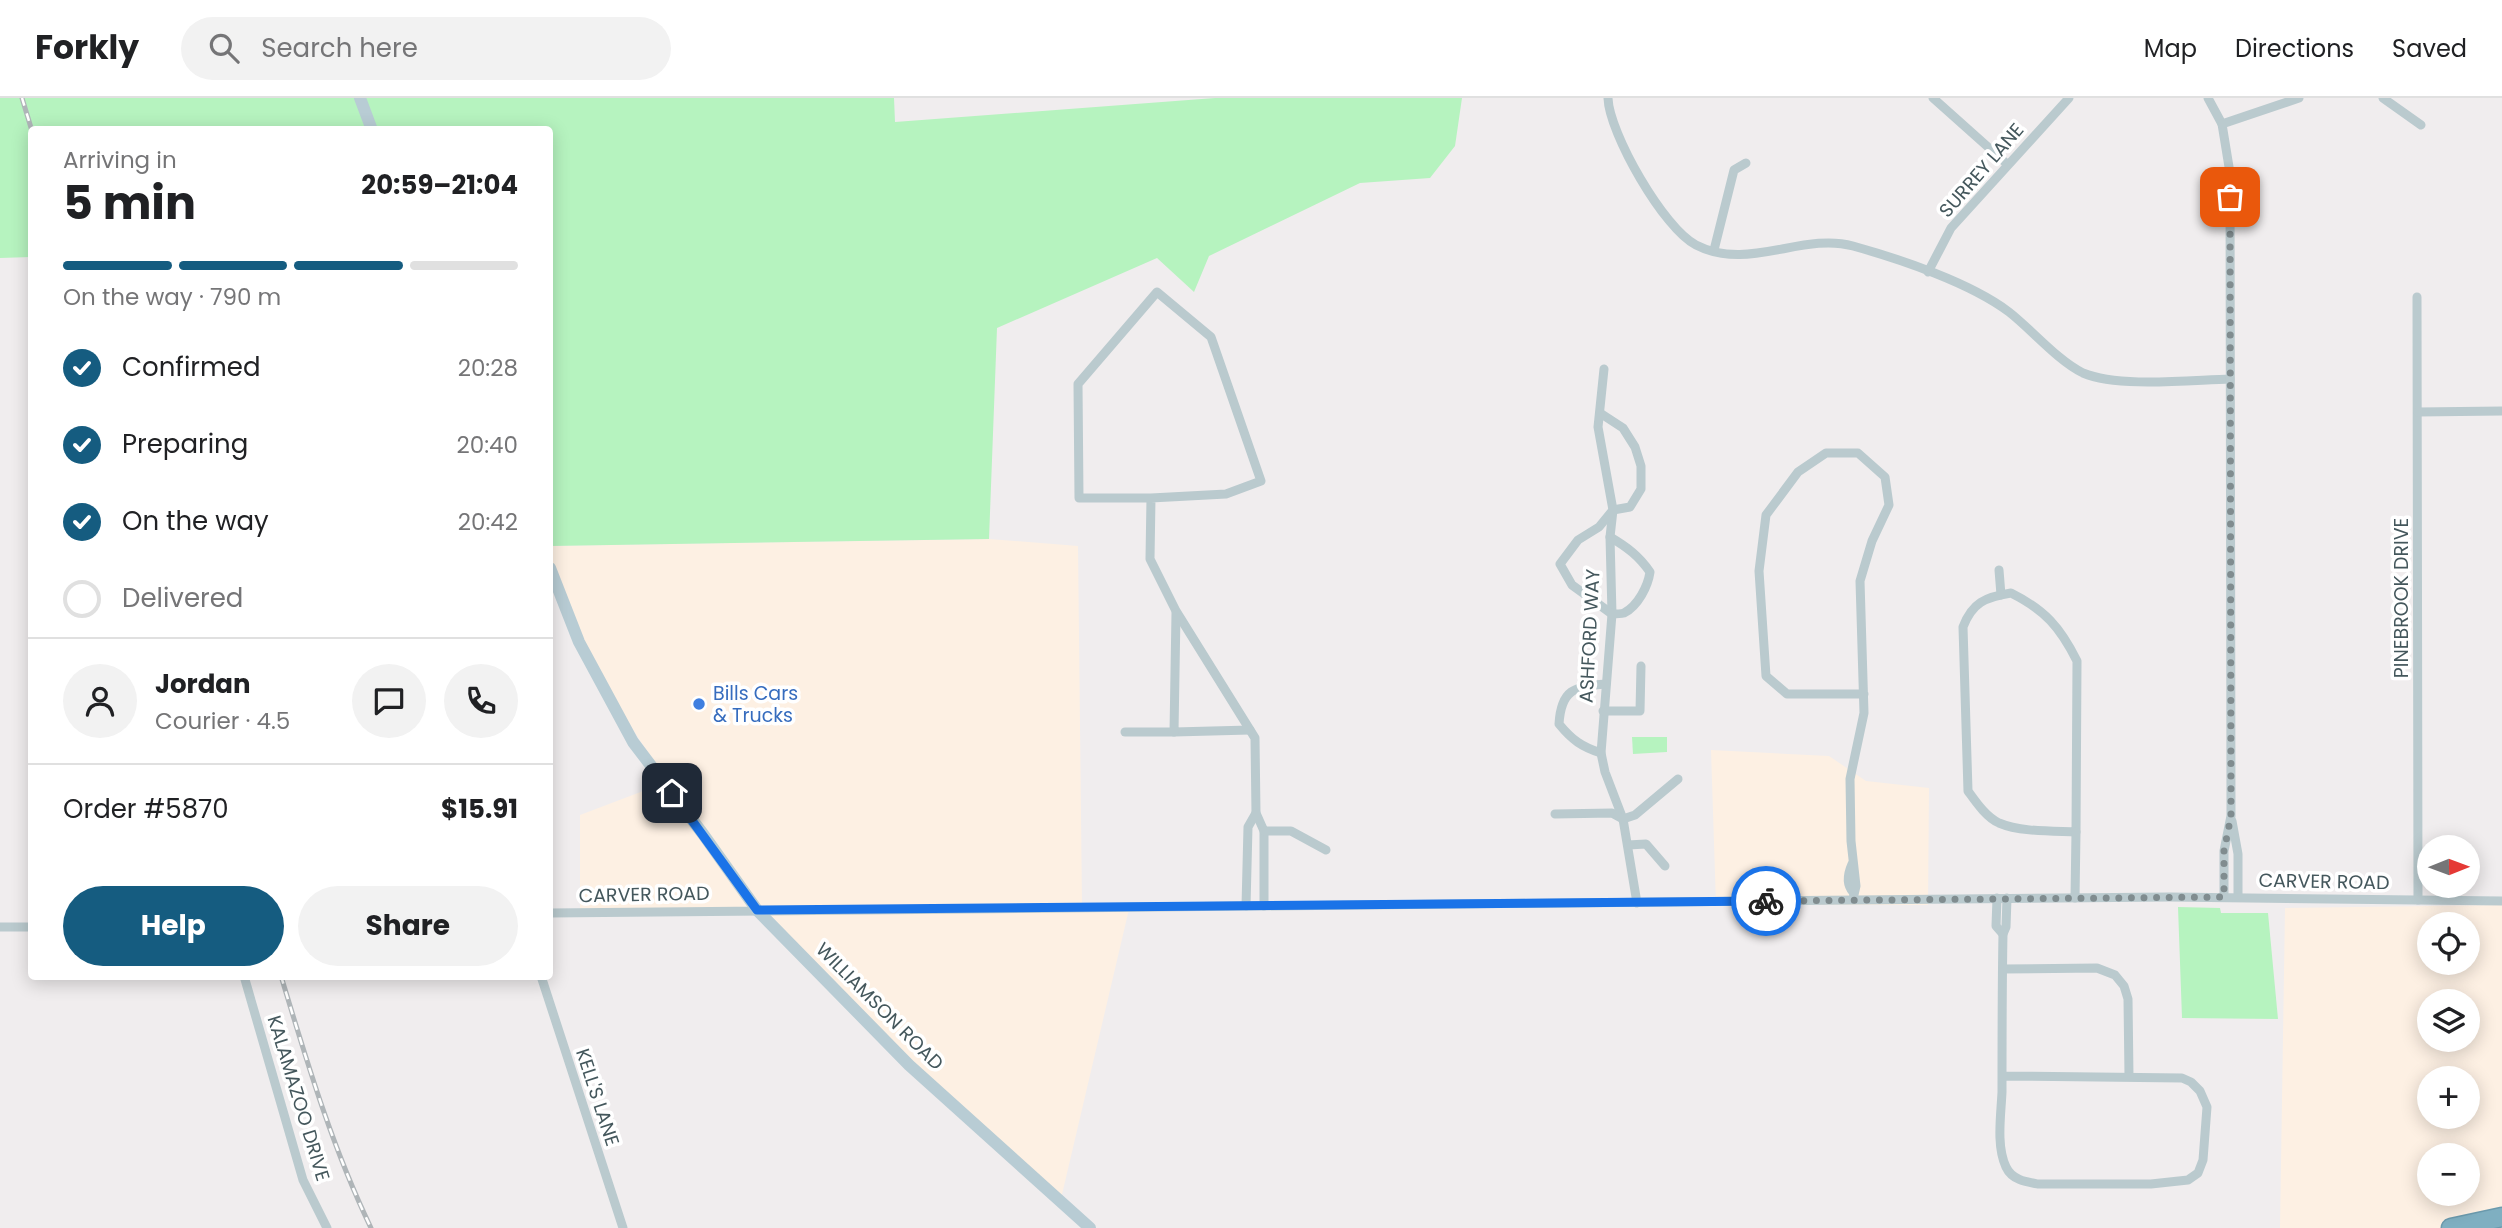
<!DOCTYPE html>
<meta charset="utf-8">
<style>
:root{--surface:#fff;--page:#f2f2f2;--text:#202124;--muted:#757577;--line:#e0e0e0;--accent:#155c80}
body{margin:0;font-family:Poppins,sans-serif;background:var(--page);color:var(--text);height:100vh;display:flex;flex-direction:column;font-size:26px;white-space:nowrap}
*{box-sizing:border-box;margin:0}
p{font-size:23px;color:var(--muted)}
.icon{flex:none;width:38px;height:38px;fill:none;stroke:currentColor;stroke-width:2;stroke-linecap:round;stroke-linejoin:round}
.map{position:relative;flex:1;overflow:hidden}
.sheet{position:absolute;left:28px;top:28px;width:525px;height:854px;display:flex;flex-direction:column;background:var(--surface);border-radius:7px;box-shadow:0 4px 18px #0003}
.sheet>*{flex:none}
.needle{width:46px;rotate:89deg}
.buttons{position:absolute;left:2417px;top:737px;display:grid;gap:14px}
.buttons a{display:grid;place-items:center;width:63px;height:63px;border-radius:50%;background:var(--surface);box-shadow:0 4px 18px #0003;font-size:35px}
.pin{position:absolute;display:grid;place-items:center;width:60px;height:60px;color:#fff;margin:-30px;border-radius:14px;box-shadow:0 4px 10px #0006}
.courier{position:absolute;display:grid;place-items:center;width:70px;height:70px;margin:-35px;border:5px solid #1a73e8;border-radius:50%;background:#fff;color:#222;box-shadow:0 2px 9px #0007}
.head em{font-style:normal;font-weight:700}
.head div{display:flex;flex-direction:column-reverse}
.head{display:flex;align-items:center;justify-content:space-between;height:119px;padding:0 35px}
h1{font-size:46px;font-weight:700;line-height:52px}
.bar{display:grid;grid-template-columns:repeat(4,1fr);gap:10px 7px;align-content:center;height:84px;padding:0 35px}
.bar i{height:9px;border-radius:5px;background:var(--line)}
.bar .selected{background:var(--accent)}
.bar p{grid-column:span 4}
.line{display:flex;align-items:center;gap:18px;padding:0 35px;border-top:2px solid var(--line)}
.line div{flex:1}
.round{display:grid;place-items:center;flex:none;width:74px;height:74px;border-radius:37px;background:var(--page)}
ol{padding:0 35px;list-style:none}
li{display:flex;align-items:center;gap:21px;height:77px}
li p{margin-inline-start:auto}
li .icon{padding:7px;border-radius:50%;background:var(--accent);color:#fff;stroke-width:4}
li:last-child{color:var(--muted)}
li i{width:38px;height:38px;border:4px solid var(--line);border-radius:50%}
.action{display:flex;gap:14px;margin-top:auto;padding:14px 35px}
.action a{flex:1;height:80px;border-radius:42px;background:var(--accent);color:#fff;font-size:28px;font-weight:700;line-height:80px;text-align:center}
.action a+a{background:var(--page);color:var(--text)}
header{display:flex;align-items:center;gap:42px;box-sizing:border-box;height:98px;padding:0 35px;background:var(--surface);border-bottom:2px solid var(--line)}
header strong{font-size:33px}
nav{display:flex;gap:38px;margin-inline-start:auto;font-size:24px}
.search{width:490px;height:63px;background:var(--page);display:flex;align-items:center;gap:18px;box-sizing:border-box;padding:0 24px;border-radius:38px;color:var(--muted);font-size:26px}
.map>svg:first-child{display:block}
</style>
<header>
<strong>Forkly</strong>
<div class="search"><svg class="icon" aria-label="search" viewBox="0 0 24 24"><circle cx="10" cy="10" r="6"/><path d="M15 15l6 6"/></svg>Search here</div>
<nav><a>Map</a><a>Directions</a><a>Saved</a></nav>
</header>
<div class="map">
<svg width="2502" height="1130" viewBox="0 0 2502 1130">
<rect width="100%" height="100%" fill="#f0edee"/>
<g fill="#fdf0e3" fill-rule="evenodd">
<polygon points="989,441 1078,448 1082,806 1130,807 1060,1105 754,812 580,815 580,717 667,684 577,545 550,471 550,448"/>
<polygon points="1711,652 1829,658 1866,683 1929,690 1928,807 1716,807"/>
<path d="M 2502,807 L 2502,1130 L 2280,1130 L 2285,810 ZM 2429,826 L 2468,826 L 2468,864 L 2429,864 ZM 2429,903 L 2468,903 L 2468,942 L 2429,942 ZM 2429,980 L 2468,980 L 2468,1018 L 2429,1018 ZM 2429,1057 L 2468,1057 L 2468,1096 L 2429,1096 Z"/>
</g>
<g fill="#b6f3bf">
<polygon points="0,0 894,0 895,24 1215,0 1462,0 1455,48 1430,80 1360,85 1209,158 1194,194 1157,160 997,230 989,441 550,448 550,32 32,32 31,159 0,160"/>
<polygon points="1632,639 1667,639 1667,654 1633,656"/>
<polygon points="2178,809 2220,810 2221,815 2268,815 2278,921 2182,920"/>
</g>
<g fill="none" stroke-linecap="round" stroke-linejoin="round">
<defs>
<polyline id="motorway" points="2451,1130 2502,1119"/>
</defs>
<use href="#motorway" stroke="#6b9aad" stroke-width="21"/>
<g stroke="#bacace" stroke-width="9">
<path d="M 1608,0 C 1609,35 1664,131 1696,147 C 1748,174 1802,134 1853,148 C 1900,161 1971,185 2009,214 C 2031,231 2058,263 2083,275 C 2119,290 2190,282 2230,281"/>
<polyline points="1933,0 2007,66"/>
<polyline points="2208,0 2222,26 2230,75 2231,718 2224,753 2224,799"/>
<polyline points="2383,0 2421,27"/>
<polyline points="2222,26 2299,0"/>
<polyline points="1714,152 1734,72 1746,65"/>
<polyline points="1928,174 1951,130 2069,0"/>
<polyline points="2417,199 2418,802"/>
<polyline points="1604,271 1598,329 1613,412 1610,439 1612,516 1601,655 1605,674 1623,721 1637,805"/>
<polyline points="2418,314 2502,313"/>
<path d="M 1600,315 L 1623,330 L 1635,349 L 1641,368 L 1641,391 L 1630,409 L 1613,412 L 1599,429 L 1578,442 L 1560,466 L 1572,487 L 1612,516 C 1616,516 1620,516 1624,515 C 1638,508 1648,488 1650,474 C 1639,458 1627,449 1610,439"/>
<polyline points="1151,400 1226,396 1261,383 1211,239 1157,194 1078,286 1079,400 1151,400 1150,461 1176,513 1255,640 1256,715 1264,733 1264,808"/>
<polyline points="1999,472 2001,497"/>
<path d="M 2011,495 C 2045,512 2060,529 2077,563 L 2076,734 C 2053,733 2020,734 1999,725 C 1986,719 1976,704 1968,693 L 1963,529 C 1972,505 1985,499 2011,495 Z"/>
<polyline points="1176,515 1174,634 1250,632"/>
<polyline points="1603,613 1640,613 1641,568"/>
<polyline points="1125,634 1174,634"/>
<path d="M 1601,655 C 1582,649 1572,642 1559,626 C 1561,592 1574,588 1606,586"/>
<polyline points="1555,716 1612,715 1623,721 1635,717 1678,681"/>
<polyline points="2232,723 2238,756 2238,799"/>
<polyline points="1264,733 1291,733 1326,752"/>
<polyline points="1628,747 1646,746 1665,768"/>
<path d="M 1852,766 C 1848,775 1846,786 1853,794"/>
<polyline points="1997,800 1996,828 2003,836"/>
<polyline points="2075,800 2076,734"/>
<polyline points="1853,801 1856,788 1851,743 1850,681 1864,615 1860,483 1872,443 1889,407 1885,379 1858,355 1826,355 1798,374 1766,417 1759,473 1766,578 1787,596 1864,596"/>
<polyline points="1246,808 1248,729 1256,715"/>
<polyline points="550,815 2170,799 2502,803"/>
<polyline points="0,829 32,829"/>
<polyline points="2003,871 2097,870 2115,877 2124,888 2128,901 2129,978"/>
<polyline points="244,878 303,1082 327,1130"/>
<polyline points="541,878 623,1130"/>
<path d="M 2002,978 L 2182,980 L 2191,984 L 2200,993 L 2207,1009 L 2203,1062 L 2198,1075 L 2188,1082 L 2151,1086 L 2038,1086 C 2026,1084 2012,1082 2006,1069 C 1996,1048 2001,1017 2002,994 C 2002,941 2002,889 2003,836 L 2006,829 L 2007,800"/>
</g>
<g stroke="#b8ccd4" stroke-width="12">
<polyline points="360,0 372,32"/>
<polyline points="550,470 579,544 633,644 703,736 757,812 909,967 1090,1130"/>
</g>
<use href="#motorway" stroke="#7fafc1" stroke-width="18"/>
<defs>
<g id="rail">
<polyline points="22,0 32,33"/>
<path d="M 281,878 C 307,964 332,1049 371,1130"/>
</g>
</defs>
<use href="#rail" stroke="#afb5b8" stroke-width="5"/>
<use href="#rail" stroke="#fff" stroke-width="2.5" stroke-dasharray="8" stroke-linecap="butt"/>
</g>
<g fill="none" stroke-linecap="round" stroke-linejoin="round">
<polyline stroke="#808c8f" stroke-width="7" stroke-dasharray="0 12.6" points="1766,803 2224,799 2224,753 2231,718 2230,99"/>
<polyline stroke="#1a73e8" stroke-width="9" points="672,695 757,812 1766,803"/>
</g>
<circle fill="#3f7fe0" stroke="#fff" stroke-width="2.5" cx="699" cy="606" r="7"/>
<g text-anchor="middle" stroke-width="7" stroke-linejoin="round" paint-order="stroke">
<g font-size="19" fill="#44575c" stroke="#fff">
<text transform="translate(1981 72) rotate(-49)" y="7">SURREY LANE</text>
<text transform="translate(2401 500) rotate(-90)" y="7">PINEBROOK DRIVE</text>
<text transform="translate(1589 538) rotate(-87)" y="7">ASHFORD WAY</text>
<text transform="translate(2324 783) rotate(1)" y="7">CARVER ROAD</text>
<text transform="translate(644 796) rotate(-1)" y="7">CARVER ROAD</text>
<text transform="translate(880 908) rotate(45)" y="7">WILLIAMSON ROAD</text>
<text transform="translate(598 999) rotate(72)" y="7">KELL'S LANE</text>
<text transform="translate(299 1000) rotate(73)" y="7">KALAMAZOO DRIVE</text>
</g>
<g font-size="19" fill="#366cbe" stroke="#fff" text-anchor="start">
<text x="713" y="602">Bills Cars<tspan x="713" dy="22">&amp; Trucks</tspan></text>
</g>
</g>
</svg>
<div class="buttons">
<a><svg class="needle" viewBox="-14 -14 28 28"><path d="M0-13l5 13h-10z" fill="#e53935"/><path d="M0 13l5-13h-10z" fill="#757577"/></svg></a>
<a><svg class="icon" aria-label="locate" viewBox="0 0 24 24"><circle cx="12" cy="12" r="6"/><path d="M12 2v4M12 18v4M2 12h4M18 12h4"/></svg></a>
<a><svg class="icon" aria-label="layers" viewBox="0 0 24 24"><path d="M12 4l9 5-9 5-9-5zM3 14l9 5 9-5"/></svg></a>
<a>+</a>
<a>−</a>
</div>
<div class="pin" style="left:2230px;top:99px;background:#ea580c"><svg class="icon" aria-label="bag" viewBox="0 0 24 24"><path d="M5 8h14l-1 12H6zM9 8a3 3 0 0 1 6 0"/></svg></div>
<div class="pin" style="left:672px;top:695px;background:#1f2937"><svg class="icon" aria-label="home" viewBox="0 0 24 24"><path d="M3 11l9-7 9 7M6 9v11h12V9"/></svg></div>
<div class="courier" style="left:1766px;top:803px"><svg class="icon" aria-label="bike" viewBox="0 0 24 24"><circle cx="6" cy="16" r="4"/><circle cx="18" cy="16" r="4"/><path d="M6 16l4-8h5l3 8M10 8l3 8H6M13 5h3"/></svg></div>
<section class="sheet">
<div class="head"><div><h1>5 min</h1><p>Arriving in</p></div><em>20:59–21:04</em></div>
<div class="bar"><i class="selected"></i><i class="selected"></i><i class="selected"></i><i></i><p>On the way · 790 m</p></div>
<ol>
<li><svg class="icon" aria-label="check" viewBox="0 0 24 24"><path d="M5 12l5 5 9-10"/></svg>Confirmed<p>20:28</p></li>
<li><svg class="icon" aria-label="check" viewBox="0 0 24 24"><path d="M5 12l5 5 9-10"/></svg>Preparing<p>20:40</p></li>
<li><svg class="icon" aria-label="check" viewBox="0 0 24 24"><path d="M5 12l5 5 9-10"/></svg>On the way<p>20:42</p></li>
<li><i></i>Delivered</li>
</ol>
<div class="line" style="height:126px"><a class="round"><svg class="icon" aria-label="person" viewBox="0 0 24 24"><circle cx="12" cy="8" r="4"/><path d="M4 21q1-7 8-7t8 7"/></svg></a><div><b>Jordan</b><p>Courier · 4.5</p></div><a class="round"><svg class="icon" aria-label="chat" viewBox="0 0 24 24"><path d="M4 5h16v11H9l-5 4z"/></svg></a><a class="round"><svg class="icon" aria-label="phone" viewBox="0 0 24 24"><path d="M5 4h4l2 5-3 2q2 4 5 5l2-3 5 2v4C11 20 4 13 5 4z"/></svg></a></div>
<div class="line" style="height:91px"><div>Order #5870</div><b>$15.91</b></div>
<div class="action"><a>Help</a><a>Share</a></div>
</section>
</div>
